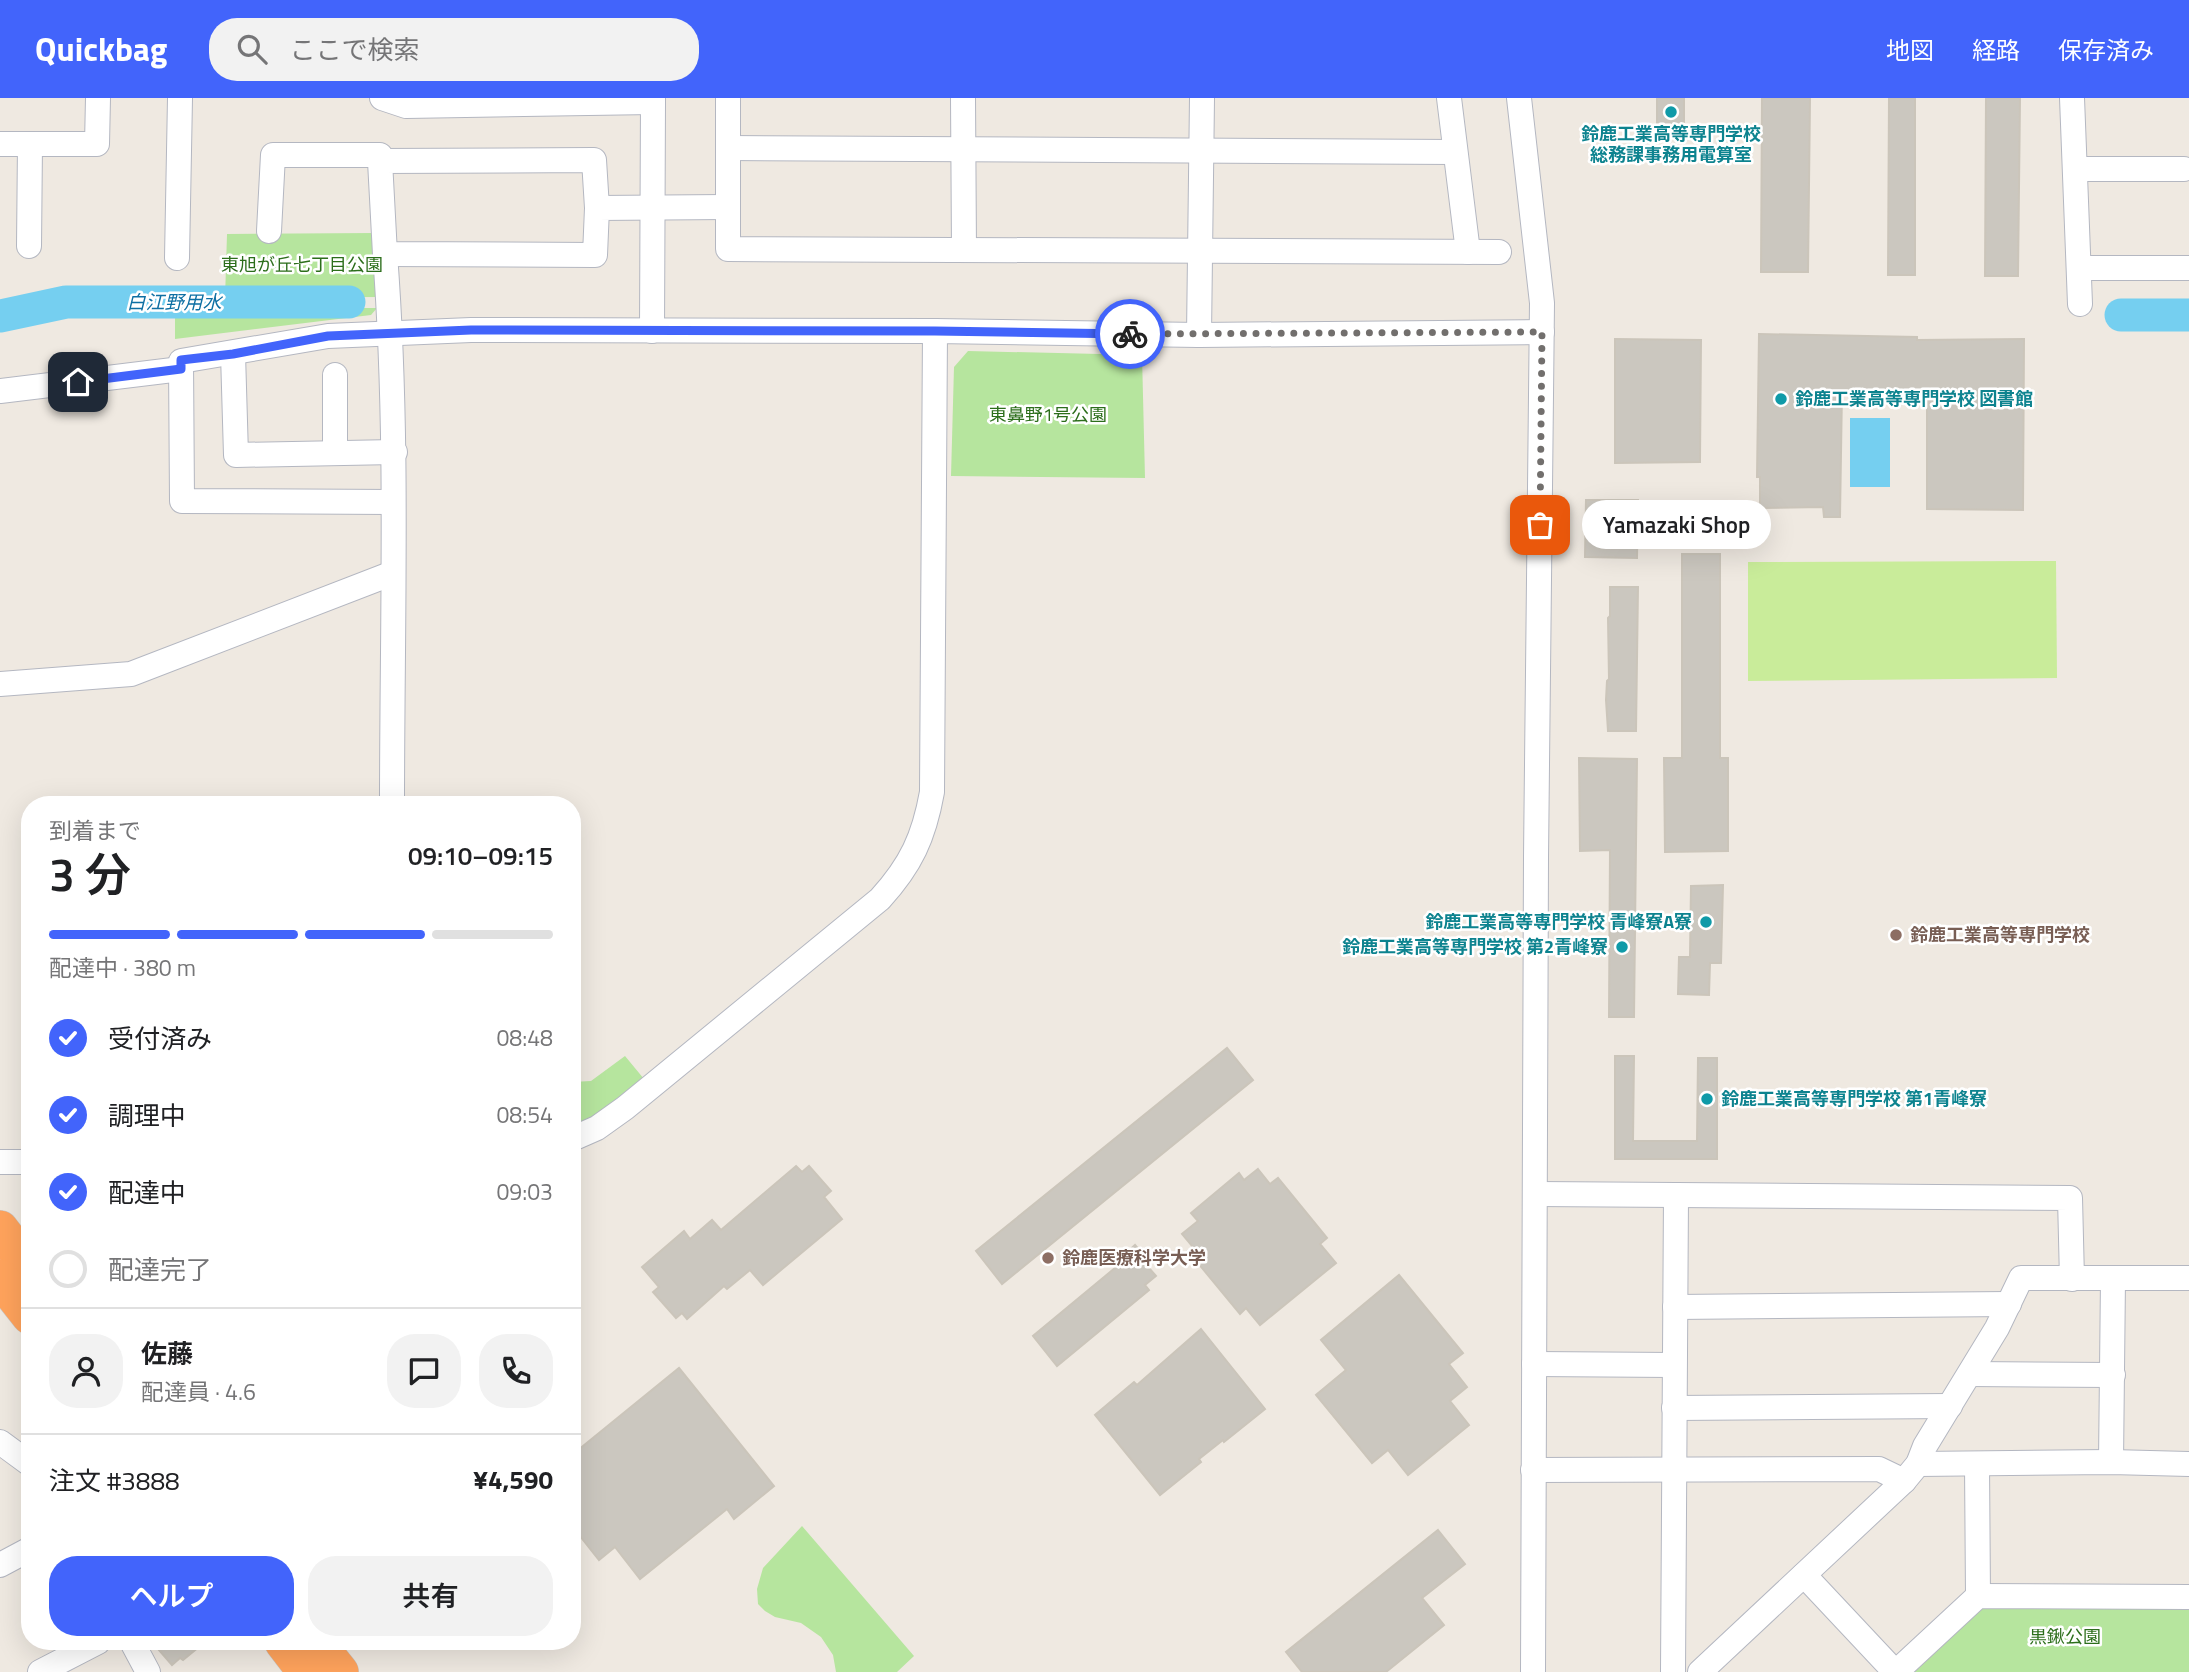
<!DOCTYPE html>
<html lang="ja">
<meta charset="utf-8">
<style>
:root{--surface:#fff;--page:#f2f2f2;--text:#202124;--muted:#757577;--line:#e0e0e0;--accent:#4264fb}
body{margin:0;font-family:"Titillium Web","Noto Sans JP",sans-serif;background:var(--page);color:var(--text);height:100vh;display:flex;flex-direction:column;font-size:26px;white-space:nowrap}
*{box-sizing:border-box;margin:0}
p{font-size:23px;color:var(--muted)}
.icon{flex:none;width:38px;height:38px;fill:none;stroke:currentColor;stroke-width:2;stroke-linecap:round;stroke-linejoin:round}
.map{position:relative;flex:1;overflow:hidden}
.sheet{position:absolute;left:21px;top:698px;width:560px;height:854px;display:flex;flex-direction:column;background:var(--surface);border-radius:28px;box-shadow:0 7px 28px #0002}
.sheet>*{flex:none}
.pin{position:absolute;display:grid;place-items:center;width:60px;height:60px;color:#fff;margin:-30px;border-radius:14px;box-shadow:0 4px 10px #0006}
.courier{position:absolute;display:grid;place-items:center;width:70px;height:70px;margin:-35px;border:5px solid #4264fb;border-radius:50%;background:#fff;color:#222;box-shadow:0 2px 9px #0007}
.bubble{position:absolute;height:49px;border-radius:24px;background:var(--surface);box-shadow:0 7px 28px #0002;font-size:23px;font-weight:600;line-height:49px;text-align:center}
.overview em{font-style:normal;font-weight:600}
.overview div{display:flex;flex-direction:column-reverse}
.overview{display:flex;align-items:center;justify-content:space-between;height:119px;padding:0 28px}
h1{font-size:46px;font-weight:600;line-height:52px}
.bar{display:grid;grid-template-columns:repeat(4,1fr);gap:10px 7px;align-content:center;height:84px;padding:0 28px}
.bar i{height:9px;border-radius:5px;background:var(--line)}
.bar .on{background:var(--accent)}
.bar p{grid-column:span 4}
.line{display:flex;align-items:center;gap:18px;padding:0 28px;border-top:2px solid var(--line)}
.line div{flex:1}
.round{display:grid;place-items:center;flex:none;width:74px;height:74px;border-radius:28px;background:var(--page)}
ol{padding:0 28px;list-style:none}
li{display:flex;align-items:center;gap:21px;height:77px}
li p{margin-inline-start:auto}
li .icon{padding:7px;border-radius:50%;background:var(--accent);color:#fff;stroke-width:4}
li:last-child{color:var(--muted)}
li i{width:38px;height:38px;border:4px solid var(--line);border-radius:50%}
.action{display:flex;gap:14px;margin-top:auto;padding:14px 28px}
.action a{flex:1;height:80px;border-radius:28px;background:var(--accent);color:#fff;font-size:28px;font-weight:600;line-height:80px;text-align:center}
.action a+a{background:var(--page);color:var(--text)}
header{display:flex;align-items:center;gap:42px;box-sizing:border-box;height:98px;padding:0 35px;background:var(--accent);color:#fff}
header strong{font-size:33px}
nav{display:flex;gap:38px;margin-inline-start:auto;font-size:24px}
.search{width:490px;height:63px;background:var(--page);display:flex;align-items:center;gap:18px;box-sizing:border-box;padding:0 24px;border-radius:28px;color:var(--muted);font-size:26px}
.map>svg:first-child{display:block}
</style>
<header>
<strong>Quickbag</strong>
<div class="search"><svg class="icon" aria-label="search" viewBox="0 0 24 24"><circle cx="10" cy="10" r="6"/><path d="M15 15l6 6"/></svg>ここで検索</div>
<nav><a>地図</a><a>経路</a><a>保存済み</a></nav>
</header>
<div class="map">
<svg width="2189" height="1574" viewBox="0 0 2189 1574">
<rect width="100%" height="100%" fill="#efe9e1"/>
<g fill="#b6e59e">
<polygon points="375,135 379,199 225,200 227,136"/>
<polygon points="175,210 377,210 371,217 175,241"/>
<polygon points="968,253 1142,257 1145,380 951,378 954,269"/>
<polygon points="625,958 644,981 595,1019 572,1030 572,984 591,983"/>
<polygon points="802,1428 914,1558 897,1574 836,1574 833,1557 821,1539 801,1525 775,1519 765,1513 758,1506 757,1491 763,1470"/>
<polygon points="2189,1504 2189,1574 1904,1574 1976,1505"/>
</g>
<polygon fill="#c9ec9a" points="2056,463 2057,580 1748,583 1748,464"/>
<rect fill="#75cff0" x="1850" y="320" width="40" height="69"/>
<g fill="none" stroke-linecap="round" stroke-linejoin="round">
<g stroke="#75cff0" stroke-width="33">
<polyline points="2121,217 2189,217"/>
<polyline points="0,218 66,204 349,204"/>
</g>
</g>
<g fill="#cbc7bf" stroke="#cbc5ba" stroke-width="2">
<polygon points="1657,0 1684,0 1684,28 1657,27"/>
<polygon points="1762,0 1810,0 1808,174 1761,174"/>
<polygon points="1889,0 1915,0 1915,177 1888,177"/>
<polygon points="1986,0 2020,0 2018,178 1985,178"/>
<polygon points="1759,236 1917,239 1917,242 2024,241 2023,412 1927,411 1927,294 1842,292 1840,419 1824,419 1823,409 1760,410 1760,379 1757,379"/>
<polygon points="1615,241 1701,242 1700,364 1615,365"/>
<polygon points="1586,402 1638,402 1637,460 1585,459"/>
<polygon points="1682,456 1720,456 1720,660 1728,660 1728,753 1665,754 1664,660 1682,660"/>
<polygon points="1610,489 1638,489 1636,633 1608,633 1606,602 1607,583 1609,581 1608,520 1610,518"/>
<polygon points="1579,660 1637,661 1634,919 1609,919 1610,752 1580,753"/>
<polygon points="1723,787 1721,865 1710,865 1709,897 1678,896 1679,859 1690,859 1691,788"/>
<polygon points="1227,950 1253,982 1002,1186 976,1153"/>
<polygon points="1615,958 1634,958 1633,1043 1697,1043 1698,960 1717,960 1717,1061 1615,1061"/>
<polygon points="796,1068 802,1074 809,1068 831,1093 824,1099 842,1121 763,1187 750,1172 727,1191 724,1188 687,1221 682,1215 676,1220 653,1194 659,1189 642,1169 684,1133 690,1141 712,1122 721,1132"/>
<polygon points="1258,1071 1270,1086 1278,1080 1327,1140 1320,1146 1336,1165 1260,1227 1246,1210 1240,1216 1188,1153 1193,1149 1182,1136 1198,1123 1191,1115 1239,1075 1244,1082"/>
<polygon points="1135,1147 1145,1159 1142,1162 1156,1178 1145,1187 1149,1192 1057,1268 1033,1238 1127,1160 1124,1157"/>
<polygon points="1399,1177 1463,1255 1449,1266 1467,1289 1450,1303 1469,1327 1408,1377 1388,1352 1372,1365 1316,1297 1346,1272 1321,1242"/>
<polygon points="1201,1231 1265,1311 1224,1344 1223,1342 1199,1361 1201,1364 1160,1397 1095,1317 1134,1284 1137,1287"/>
<polygon points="679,1270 774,1388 734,1421 727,1411 640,1481 615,1449 599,1462 572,1428 572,1357"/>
<polygon points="1438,1432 1465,1466 1422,1500 1444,1527 1386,1574 1302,1574 1286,1554"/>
<polygon points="152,1544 205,1544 183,1562 180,1560 172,1567"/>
</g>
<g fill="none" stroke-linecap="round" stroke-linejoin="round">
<defs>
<g id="minor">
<polyline points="382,0 406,8 653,4 653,0"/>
<polyline points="728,0 728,151 1499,154"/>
<polyline points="963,0 964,152"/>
<polyline points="1449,0 1468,154"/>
<polyline points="1519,0 1542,205 1536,759 1533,1574"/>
<polyline points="2072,0 2080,206"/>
<polyline points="0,46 97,46 98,0"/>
<polyline points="728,50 1455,54"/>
<polyline points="2075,71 2184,71"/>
<polyline points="597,110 595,157 385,156 380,63 594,62 597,110 727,109"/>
<polyline points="269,133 273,57 380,57"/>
<polyline points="29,148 30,46"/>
<path d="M 385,156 C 399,339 392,523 392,707"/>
<polyline points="177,160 180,0"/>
<polyline points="2079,170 2189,170"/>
<polyline points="652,233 653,4"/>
<polyline points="1199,237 1202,0"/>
<polyline points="233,256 236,357 395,354"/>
<polyline points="335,277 335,354"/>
<polyline points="0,293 181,271"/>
<polyline points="393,404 182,403 181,263 328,238 471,232 935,233"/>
<polyline points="0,586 131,576 393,475"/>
<path d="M 572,1041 L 597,1030 L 625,1010 L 880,801 C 911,767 924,739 932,694 L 935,233 L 1199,237 L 1542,234"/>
<polyline points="0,1064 30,1064"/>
<polyline points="1537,1096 2070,1100 2072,1181"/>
<polyline points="1675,1209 2009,1206"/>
<polyline points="1534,1266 1674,1267"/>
<polyline points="1970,1276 2113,1277"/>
<polyline points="1674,1310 1950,1308"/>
<polyline points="0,1344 30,1366"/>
<polyline points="2111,1364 2113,1181"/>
<polyline points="1918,1366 2111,1364 2189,1366"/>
<polyline points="1977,1366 1978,1498"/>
<polyline points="1533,1372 1879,1371 1904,1383"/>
<polyline points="0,1467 30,1451"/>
<polyline points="1804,1477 1895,1574"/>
<polyline points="132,1544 148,1574"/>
<polyline points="40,1574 98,1544"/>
<polyline points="1673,1574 1676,1098"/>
<polyline points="1700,1574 1904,1383 1918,1366 1925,1348 1997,1230 2021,1180 2189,1180"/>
<polyline points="1896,1574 1978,1498 2189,1499"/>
</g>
<g id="highway">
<polyline points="0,1131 30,1170"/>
<polyline points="0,1180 30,1218"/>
<polyline points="283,1544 306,1574"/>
<polyline points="316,1544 340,1574"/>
</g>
</defs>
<use href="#minor" stroke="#b4b7c1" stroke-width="26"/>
<use href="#highway" stroke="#c9c9c9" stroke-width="38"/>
<use href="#minor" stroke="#fff" stroke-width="24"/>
<use href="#highway" stroke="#ffa35c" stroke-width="37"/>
</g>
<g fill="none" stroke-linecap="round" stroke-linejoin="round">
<polyline stroke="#726f6d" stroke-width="7" stroke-dasharray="0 12.6" points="1130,236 1542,234 1540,427"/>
<polyline stroke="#4264fb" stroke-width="9" points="78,284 181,271 181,262 233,256 328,238 471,232 935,233 1130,236"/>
</g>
<g fill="#0f9aa8" stroke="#fff" stroke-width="2.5">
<circle cx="1671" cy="14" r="7"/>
<circle cx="1781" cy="301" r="7"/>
<circle cx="1706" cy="824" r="7"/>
<circle cx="1622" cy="849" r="7"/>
<circle cx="1707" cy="1001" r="7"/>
</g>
<g fill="#8d6e63" stroke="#fff" stroke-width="2.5">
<circle cx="1896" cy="837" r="7"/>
<circle cx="1048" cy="1160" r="7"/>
</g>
<g text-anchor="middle" stroke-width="5" stroke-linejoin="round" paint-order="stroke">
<g font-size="18" font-weight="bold" fill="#0d838f" stroke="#fff" text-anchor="start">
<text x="1671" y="42" text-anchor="middle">鈴鹿工業高等専門学校<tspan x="1671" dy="21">総務課事務用電算室</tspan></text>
<text x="1795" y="307">鈴鹿工業高等専門学校 図書館</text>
<text x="1692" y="830" text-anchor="end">鈴鹿工業高等専門学校 青峰寮A寮</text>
<text x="1608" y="855" text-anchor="end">鈴鹿工業高等専門学校 第2青峰寮</text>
<text x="1721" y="1007">鈴鹿工業高等専門学校 第1青峰寮</text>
</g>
<g font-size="18" fill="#2c6e1b" stroke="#fff">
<text x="302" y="173">東旭が丘七丁目公園</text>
<text x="1048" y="323">東鼻野1号公園</text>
<text x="2065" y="1545">黒鍬公園</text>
</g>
<g font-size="18" font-weight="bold" fill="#785e54" stroke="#fff" text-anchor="start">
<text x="1910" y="843">鈴鹿工業高等専門学校</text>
<text x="1062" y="1166">鈴鹿医療科学大学</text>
</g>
<g font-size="19" font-style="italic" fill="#0d6fa3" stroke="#fff">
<text x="174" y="211">白江野用水</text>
</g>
</g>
</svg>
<div class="pin" style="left:1540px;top:427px;background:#ea580c"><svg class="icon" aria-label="bag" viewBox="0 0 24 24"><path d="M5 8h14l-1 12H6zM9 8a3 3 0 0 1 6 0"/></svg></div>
<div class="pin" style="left:78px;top:284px;background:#1f2937"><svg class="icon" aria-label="home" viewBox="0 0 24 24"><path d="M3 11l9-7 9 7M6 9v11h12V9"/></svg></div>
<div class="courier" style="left:1130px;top:236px"><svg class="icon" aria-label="bike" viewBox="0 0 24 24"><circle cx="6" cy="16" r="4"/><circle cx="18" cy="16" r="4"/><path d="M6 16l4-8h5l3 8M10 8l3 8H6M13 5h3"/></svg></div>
<div class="bubble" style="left:1582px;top:402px;width:189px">Yamazaki Shop</div>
<section class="sheet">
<div class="overview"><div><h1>3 分</h1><p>到着まで</p></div><em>09:10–09:15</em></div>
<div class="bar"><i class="on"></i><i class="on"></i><i class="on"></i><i></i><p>配達中 · 380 m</p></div>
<ol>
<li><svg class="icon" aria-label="check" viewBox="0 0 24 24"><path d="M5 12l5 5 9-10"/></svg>受付済み<p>08:48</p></li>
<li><svg class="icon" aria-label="check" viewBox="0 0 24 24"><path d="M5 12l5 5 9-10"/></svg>調理中<p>08:54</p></li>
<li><svg class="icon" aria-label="check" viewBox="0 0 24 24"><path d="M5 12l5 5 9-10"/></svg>配達中<p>09:03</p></li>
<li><i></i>配達完了</li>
</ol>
<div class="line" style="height:126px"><a class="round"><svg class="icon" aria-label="person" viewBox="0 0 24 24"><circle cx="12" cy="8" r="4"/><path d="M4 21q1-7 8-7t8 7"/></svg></a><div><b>佐藤</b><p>配達員 · 4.6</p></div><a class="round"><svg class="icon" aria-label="chat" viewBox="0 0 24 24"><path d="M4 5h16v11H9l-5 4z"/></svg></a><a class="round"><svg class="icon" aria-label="phone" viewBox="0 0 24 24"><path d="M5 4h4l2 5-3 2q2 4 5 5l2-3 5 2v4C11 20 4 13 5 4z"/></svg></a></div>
<div class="line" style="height:91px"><div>注文 #3888</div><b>¥4,590</b></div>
<div class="action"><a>ヘルプ</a><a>共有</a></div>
</section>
</div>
